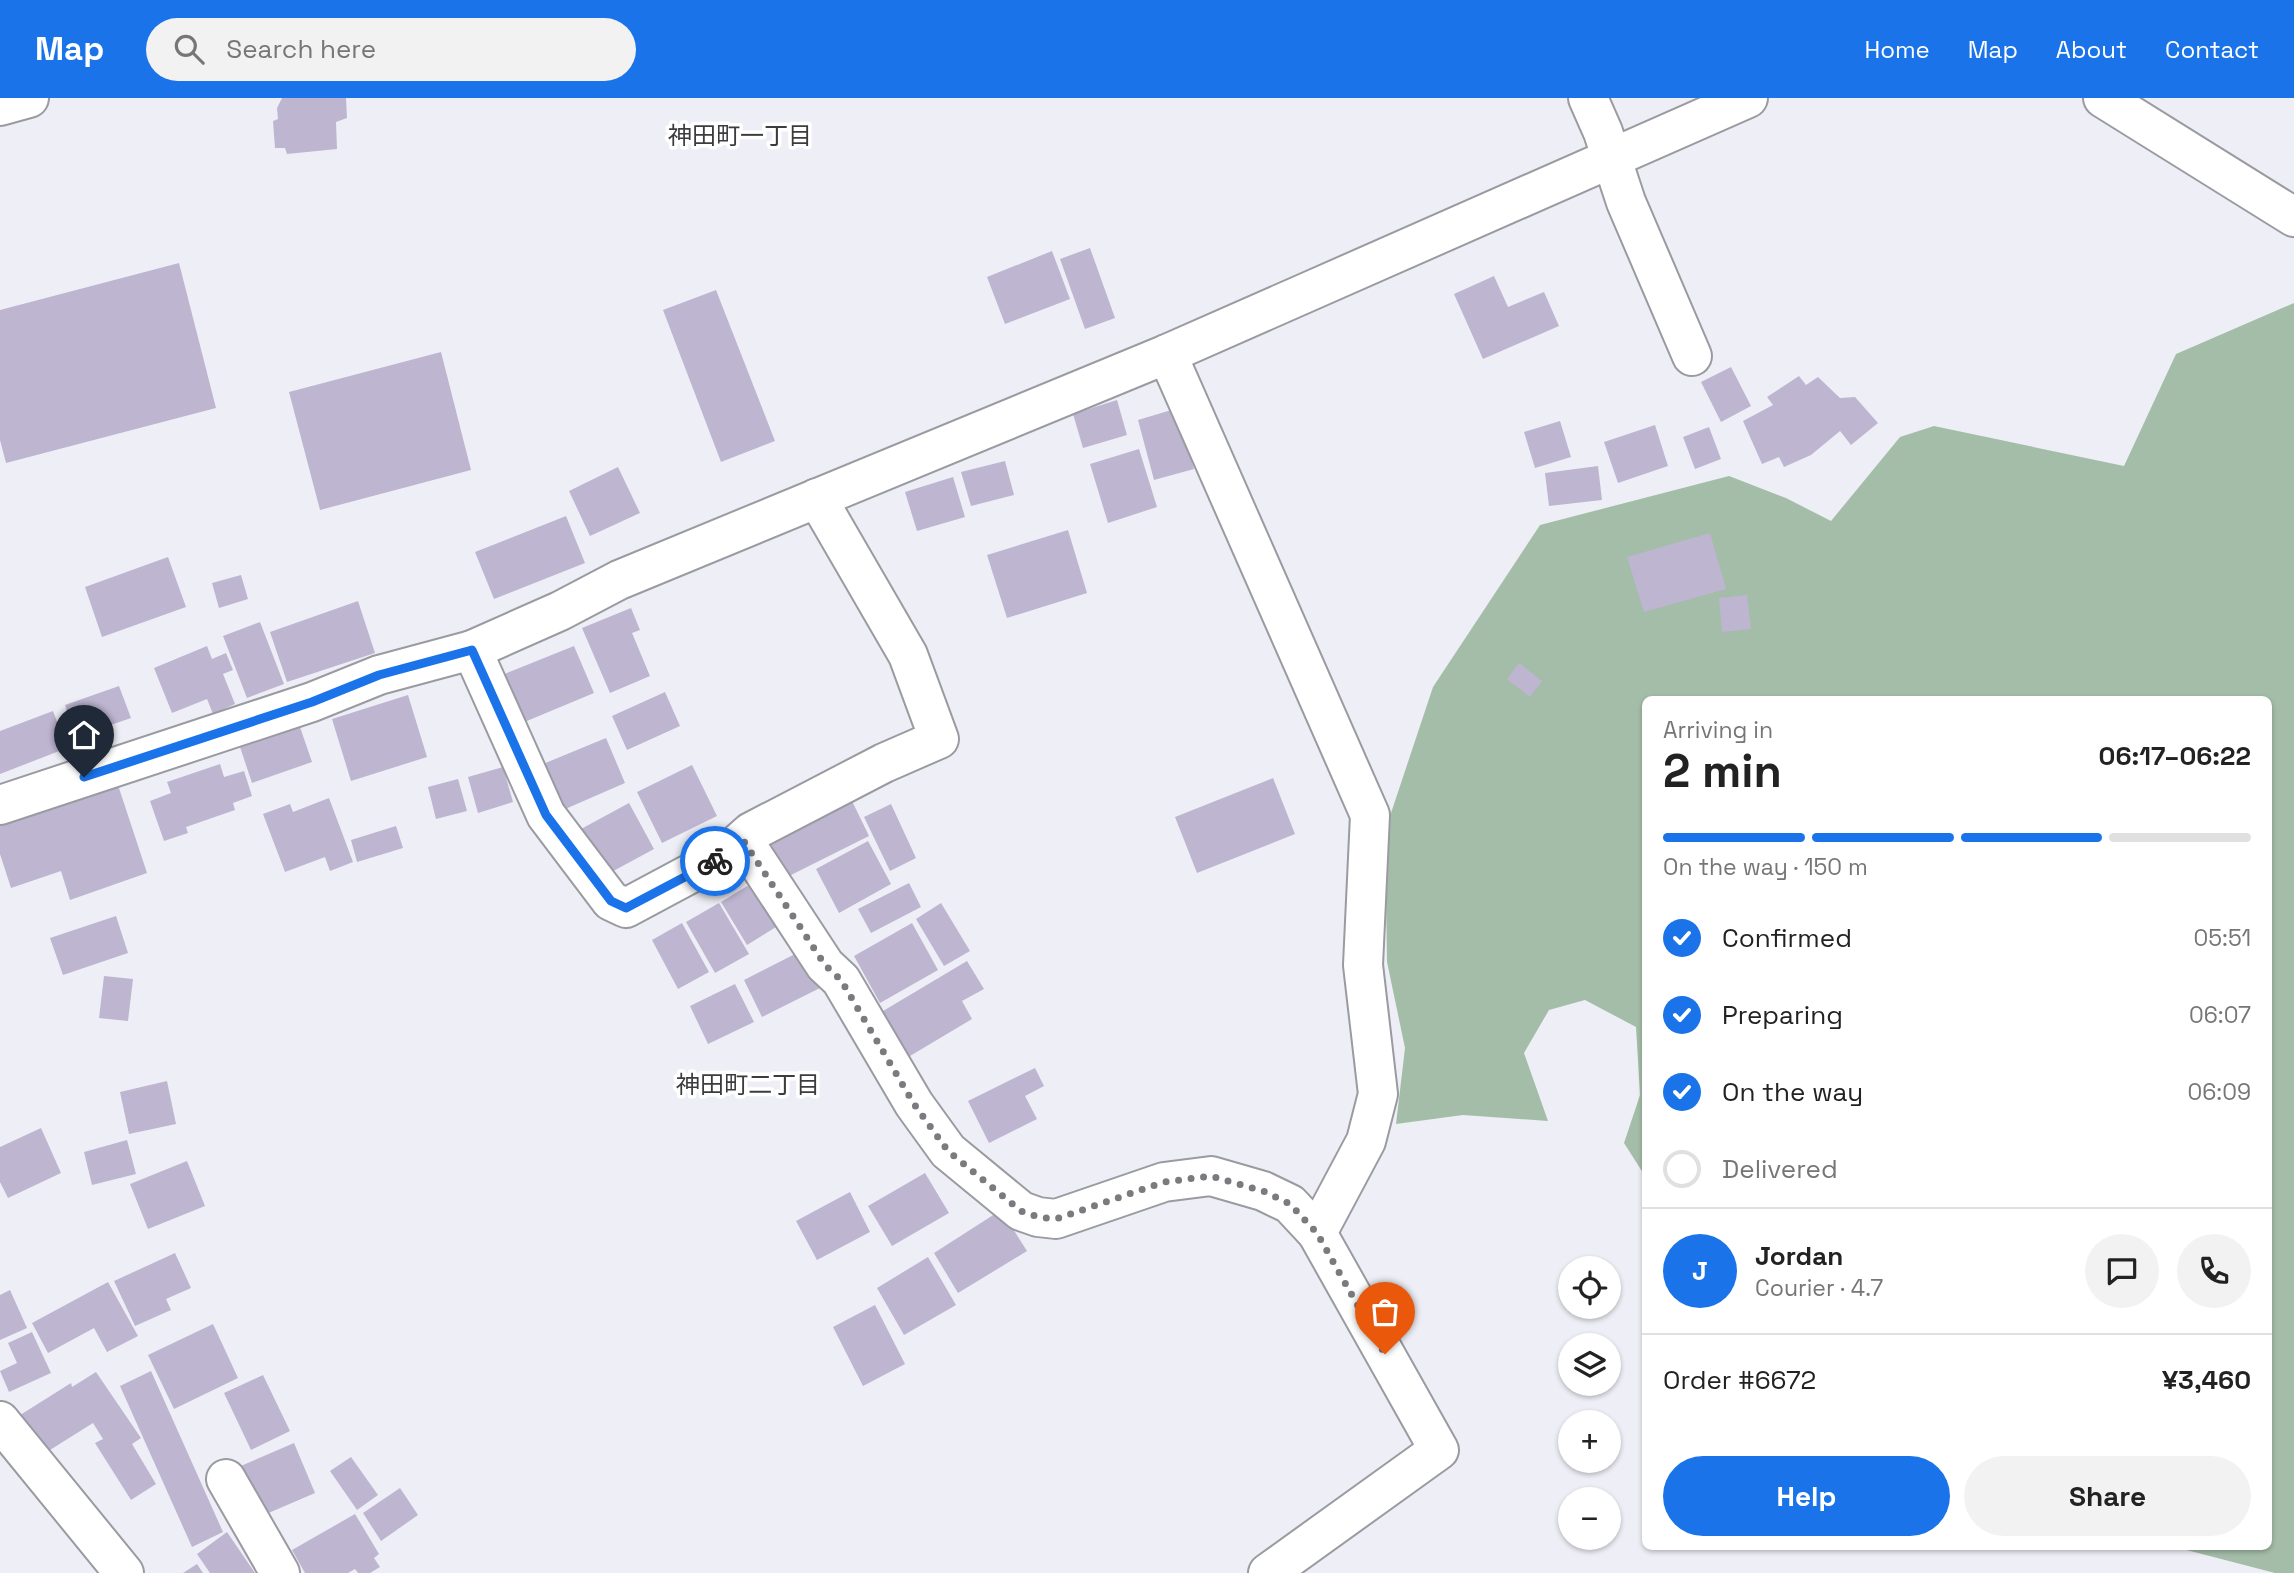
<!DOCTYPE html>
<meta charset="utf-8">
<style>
:root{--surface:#fff;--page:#f2f2f2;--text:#222;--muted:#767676;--line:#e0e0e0;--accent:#1a73e8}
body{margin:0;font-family:"Space Grotesk","Noto Sans JP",sans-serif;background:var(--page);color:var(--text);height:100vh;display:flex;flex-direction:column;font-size:26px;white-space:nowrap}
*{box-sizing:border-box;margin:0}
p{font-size:23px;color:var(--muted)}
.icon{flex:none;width:38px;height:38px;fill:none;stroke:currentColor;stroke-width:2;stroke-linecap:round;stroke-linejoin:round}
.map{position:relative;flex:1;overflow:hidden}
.side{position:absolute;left:1642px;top:598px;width:630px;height:854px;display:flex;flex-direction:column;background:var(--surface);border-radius:10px;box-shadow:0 2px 5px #0004}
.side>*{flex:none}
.fabs{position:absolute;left:1558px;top:1158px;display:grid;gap:14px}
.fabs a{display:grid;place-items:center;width:63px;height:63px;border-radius:50%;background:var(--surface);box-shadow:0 2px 5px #0004;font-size:35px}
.pin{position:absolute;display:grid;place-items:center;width:60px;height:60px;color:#fff;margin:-72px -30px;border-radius:50% 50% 50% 0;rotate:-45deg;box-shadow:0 0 7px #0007}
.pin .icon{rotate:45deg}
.courier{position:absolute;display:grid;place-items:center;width:70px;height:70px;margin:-35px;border:5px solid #1a73e8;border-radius:50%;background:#fff;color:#222;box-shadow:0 2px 9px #0007}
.head em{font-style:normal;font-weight:800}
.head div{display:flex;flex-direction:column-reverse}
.head{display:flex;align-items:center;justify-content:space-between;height:119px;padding:0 21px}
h1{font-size:46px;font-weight:800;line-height:52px}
.bar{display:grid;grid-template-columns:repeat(4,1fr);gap:10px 7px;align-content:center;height:84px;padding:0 21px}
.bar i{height:9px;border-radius:5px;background:var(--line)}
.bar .active{background:var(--accent)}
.bar p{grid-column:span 4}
.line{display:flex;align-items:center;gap:18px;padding:0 21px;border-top:2px solid var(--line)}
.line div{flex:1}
.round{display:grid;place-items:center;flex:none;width:74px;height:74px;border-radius:37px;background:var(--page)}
ol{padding:0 21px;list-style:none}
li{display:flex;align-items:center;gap:21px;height:77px}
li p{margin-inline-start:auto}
li .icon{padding:7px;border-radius:50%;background:var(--accent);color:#fff;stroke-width:4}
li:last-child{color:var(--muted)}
li i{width:38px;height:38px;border:4px solid var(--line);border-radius:50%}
.cta{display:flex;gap:14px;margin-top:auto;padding:14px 21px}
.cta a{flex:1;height:80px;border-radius:42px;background:var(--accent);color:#fff;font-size:28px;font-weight:800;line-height:80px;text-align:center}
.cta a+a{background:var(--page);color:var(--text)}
header{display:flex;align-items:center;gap:42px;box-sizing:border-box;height:98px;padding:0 35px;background:var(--accent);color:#fff}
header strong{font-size:33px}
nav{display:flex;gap:38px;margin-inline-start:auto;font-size:24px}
.search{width:490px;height:63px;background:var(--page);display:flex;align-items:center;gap:18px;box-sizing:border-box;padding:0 24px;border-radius:38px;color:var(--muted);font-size:26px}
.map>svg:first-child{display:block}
</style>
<header>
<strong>Map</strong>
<div class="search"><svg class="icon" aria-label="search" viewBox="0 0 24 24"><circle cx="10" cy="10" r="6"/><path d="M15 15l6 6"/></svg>Search here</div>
<nav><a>Home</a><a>Map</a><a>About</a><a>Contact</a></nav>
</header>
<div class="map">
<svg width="2294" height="1475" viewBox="0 0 2294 1475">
<rect width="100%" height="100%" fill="#eeeff6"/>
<polygon fill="#a4bda8" points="2294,205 2294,1475 2275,1475 2175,1449 2268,1449 2268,602 1645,602 1645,1078 1624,1045 1640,997 1636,929 1585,902 1549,912 1524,955 1548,1023 1463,1017 1396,1026 1405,950 1387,864 1385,733 1433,589 1540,427 1729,378 1786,400 1831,423 1900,339 1934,328 2124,368 2176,256"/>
<g fill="#beb5d1">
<polygon points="282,0 346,0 347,20 336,24 337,51 287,56 285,50 275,50 273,23 278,21 277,10"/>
<polygon points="1090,150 1115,220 1085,231 1060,161"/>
<polygon points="1052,153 1070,201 1005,226 987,179"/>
<polygon points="179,165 216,310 6,365 0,342 0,212"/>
<polygon points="1494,178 1508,209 1544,194 1559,228 1483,261 1454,196"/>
<polygon points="716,192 775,343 721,364 663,212"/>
<polygon points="441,254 471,372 320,412 289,294"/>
<polygon points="1731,269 1751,308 1721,324 1701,284"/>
<polygon points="1799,278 1806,287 1818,279 1840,300 1855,299 1878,325 1851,347 1840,333 1811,357 1784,369 1779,359 1762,366 1743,323 1773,307 1767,299"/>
<polygon points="1117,302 1127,337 1083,350 1073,316"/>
<polygon points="1178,310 1194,371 1154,382 1138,322"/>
<polygon points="1560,323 1571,359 1535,370 1524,334"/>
<polygon points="1655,327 1668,368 1618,385 1604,344"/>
<polygon points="1709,329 1721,361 1695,371 1683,339"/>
<polygon points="1139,351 1157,409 1108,425 1090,366"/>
<polygon points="1005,363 1014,397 971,408 961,374"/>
<polygon points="1598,368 1602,402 1549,408 1545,375"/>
<polygon points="618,369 640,415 590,438 569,393"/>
<polygon points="953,379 965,419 917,433 905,394"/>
<polygon points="566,418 585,465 494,501 475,454"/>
<polygon points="1068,432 1087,495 1007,520 987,457"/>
<polygon points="1710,435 1726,491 1644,514 1627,459"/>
<polygon points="168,459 186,509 102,539 85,489"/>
<polygon points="241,477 248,501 219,510 212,485"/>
<polygon points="1747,497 1751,531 1722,534 1719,500"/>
<polygon points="358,503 375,555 287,584 270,534"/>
<polygon points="631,510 640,532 632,535 650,578 610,595 582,530"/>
<polygon points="260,524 284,586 247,600 223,538"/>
<polygon points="207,548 212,561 226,555 233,572 223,576 235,606 213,616 207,601 172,615 154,570"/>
<polygon points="574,548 594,595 522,625 502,577"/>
<polygon points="1519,565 1542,583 1530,599 1507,581"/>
<polygon points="119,588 131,620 76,639 65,607"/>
<polygon points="665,594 680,628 627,652 612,618"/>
<polygon points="408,597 427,659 351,683 332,621"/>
<polygon points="53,613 67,650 0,676 0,633"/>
<polygon points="300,629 312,664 252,685 240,649"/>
<polygon points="606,640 625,685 563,712 543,666"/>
<polygon points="220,666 224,679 244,673 252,698 233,705 235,712 186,729 188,735 164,743 150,703 171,695 167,684"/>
<polygon points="692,667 717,718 662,745 637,694"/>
<polygon points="503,669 513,704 478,715 468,679"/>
<polygon points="1273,680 1295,736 1197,775 1175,719"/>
<polygon points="458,681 467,713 436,721 428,689"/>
<polygon points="118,687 147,775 70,802 61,773 11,790 0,756 0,727"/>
<polygon points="329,700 353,764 330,773 325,759 285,774 263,716 290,706 293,714"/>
<polygon points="852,703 869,738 787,779 770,744"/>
<polygon points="629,705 654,751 606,777 581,731"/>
<polygon points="891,706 916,760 890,773 864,719"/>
<polygon points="396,728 403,750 357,764 351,742"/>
<polygon points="868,743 891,786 839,815 816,771"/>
<polygon points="757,782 784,824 747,847 721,804"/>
<polygon points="909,785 921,809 871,835 858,811"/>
<polygon points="719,805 749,856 715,875 686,824"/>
<polygon points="941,805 970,853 944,868 916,821"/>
<polygon points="116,818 128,855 63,877 50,840"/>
<polygon points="682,825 709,874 678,891 652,842"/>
<polygon points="912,825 938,872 880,905 854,858"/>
<polygon points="801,853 820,890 762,919 744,882"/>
<polygon points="967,863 984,891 962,903 972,921 905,961 878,916"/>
<polygon points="104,878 133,881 128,923 99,920"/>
<polygon points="735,886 754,924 708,946 690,908"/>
<polygon points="1035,970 1044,988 1025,998 1037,1021 989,1045 968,1003"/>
<polygon points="167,983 176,1026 129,1036 120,994"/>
<polygon points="41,1030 61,1075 8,1100 0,1084 0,1049"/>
<polygon points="127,1042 136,1076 92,1087 84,1054"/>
<polygon points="187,1063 205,1108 148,1131 130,1086"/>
<polygon points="925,1075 949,1115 892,1148 868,1108"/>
<polygon points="850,1094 870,1134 817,1162 796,1123"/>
<polygon points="1001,1112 1027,1153 958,1195 934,1155"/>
<polygon points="175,1155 191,1190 166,1201 171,1212 135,1228 114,1183"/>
<polygon points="928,1159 956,1207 904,1237 877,1190"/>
<polygon points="108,1184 138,1238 107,1254 94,1230 48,1255 32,1225"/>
<polygon points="10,1192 27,1230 0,1242 0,1197"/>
<polygon points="875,1207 905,1266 863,1288 833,1229"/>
<polygon points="213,1226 238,1280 174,1311 148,1257"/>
<polygon points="32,1234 51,1275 9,1294 0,1273 17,1265 8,1245"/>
<polygon points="151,1273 223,1434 192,1449 120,1288"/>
<polygon points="96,1274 141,1340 132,1346 156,1386 131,1402 95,1345 103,1341 93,1325 42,1357 17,1319 71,1285 72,1289"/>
<polygon points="263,1277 290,1333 251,1352 224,1295"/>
<polygon points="294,1345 315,1395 257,1420 236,1370"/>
<polygon points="351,1359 378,1397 357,1412 330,1373"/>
<polygon points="400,1390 418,1417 381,1443 363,1415"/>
<polygon points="355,1416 379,1456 374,1460 380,1469 370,1475 358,1475 355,1471 348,1475 305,1475 292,1452"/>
<polygon points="227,1434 255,1475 210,1475 197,1456"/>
<polygon points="197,1466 203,1475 183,1475"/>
</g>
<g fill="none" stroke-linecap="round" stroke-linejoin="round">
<defs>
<g id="minor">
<polyline points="1588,0 1603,34 1626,104 1692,258"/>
<polyline points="2103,0 2294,119"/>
<polyline points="0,8 29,0"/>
<polyline points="1167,256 1370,717 1363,867 1378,996 1366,1043 1317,1135 1439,1352 1268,1475"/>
<polyline points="472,552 546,717 611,803 626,810 725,757 751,734 884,665 939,641 908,557 817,400"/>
<polyline points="0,707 312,604 379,577 472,552 560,513 619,482 1167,256 1748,0"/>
<polyline points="743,742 825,867 841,882 914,1006 948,1053 1021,1113 1038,1119 1056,1121 1164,1084 1211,1078 1263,1093 1290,1106 1317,1135"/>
<polyline points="0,1323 124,1475"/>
<polyline points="226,1381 280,1475"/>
</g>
</defs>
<use href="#minor" stroke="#9a9aa1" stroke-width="42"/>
<use href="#minor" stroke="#fff" stroke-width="38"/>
</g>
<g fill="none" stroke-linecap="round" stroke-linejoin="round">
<polyline stroke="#7a7b7f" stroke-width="7" stroke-dasharray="0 12.6" points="715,763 743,742 825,867 841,882 914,1006 948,1053 1021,1113 1038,1119 1056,1121 1164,1084 1211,1078 1263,1093 1290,1106 1317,1135 1385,1256"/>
<polyline stroke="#1a73e8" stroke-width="9" points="84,679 312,604 379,577 472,552 546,717 611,803 626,810 715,763"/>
</g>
<g text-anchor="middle" stroke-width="7" stroke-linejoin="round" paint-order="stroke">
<g font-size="24" fill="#3c3c3f" stroke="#fff">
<text x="740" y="46">神田町一丁目</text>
<text x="748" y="995">神田町二丁目</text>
</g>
</g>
</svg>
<div class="fabs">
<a><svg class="icon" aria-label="locate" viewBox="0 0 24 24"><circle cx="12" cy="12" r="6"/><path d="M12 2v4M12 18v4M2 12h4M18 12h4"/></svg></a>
<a><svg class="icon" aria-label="layers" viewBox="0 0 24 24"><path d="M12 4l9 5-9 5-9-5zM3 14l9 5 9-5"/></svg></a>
<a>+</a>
<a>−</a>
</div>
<div class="pin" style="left:1385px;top:1256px;background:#ea580c"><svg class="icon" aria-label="bag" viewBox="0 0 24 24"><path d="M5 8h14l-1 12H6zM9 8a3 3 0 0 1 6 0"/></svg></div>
<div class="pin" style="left:84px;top:679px;background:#1f2937"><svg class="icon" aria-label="home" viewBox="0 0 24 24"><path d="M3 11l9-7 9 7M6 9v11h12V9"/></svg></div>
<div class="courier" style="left:715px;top:763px"><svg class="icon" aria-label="bike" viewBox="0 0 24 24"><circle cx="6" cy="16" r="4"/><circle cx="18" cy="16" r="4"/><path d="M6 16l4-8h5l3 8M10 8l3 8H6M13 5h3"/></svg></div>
<section class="side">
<div class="head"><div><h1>2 min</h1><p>Arriving in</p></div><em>06:17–06:22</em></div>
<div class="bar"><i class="active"></i><i class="active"></i><i class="active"></i><i></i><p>On the way · 150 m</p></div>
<ol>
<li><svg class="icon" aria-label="check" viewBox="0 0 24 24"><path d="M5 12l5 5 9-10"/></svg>Confirmed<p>05:51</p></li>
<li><svg class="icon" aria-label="check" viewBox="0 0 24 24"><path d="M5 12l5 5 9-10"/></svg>Preparing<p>06:07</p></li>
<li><svg class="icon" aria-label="check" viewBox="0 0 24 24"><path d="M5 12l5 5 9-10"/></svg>On the way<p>06:09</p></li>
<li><i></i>Delivered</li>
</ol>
<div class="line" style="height:126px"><b class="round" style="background:var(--accent);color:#fff">J</b><div><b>Jordan</b><p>Courier · 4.7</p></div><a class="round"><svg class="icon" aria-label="chat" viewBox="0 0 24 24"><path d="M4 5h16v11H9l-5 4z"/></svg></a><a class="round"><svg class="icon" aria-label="phone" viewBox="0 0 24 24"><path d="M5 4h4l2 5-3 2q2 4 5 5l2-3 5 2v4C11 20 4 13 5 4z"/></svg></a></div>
<div class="line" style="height:91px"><div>Order #6672</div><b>¥3,460</b></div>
<div class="cta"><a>Help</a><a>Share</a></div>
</section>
</div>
